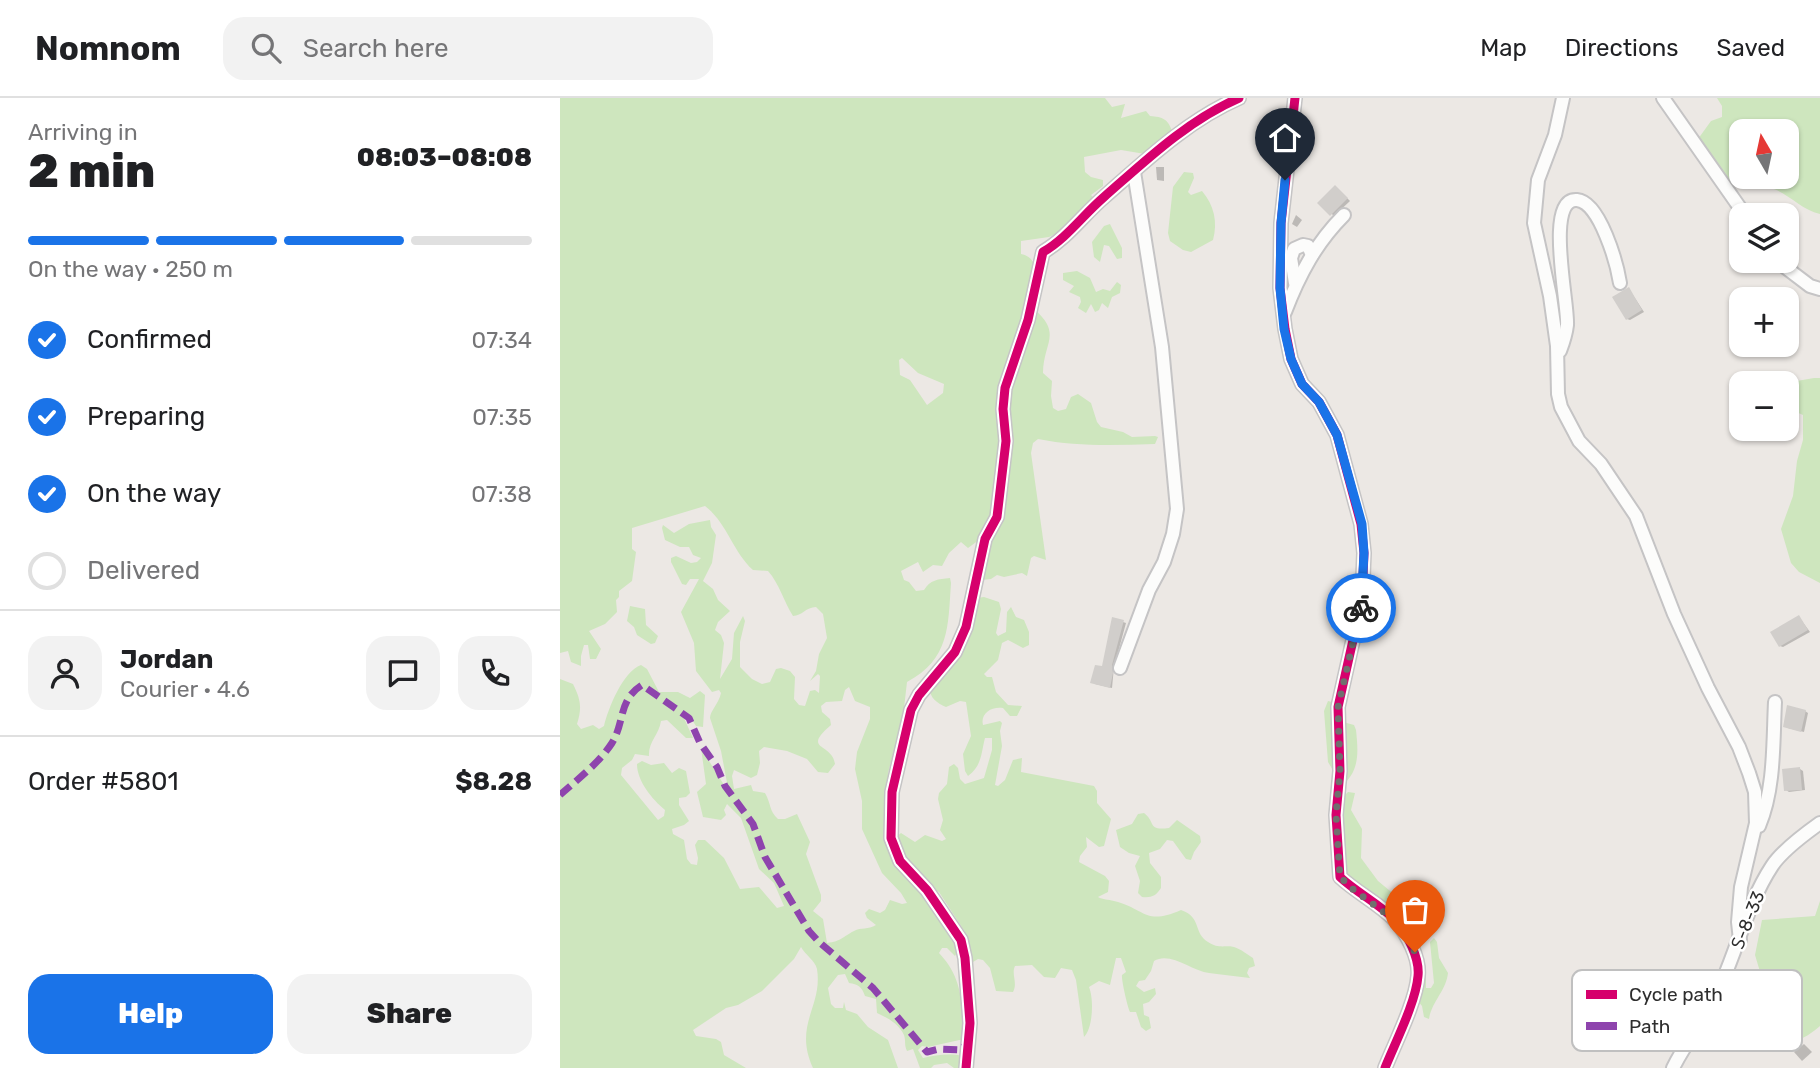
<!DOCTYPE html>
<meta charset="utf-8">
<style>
:root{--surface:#fff;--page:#f2f2f2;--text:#202124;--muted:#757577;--line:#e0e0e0;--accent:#1a73e8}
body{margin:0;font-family:Rubik,"Noto Sans Armenian",sans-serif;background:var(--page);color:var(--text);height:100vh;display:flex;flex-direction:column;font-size:26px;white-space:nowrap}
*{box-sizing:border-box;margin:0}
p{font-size:23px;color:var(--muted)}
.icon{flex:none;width:38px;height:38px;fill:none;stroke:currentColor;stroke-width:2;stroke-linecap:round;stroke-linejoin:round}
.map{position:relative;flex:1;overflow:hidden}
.sheet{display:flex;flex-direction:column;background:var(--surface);width:560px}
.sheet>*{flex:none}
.needle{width:46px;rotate:351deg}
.tools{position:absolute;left:1169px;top:21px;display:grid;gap:14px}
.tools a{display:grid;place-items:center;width:70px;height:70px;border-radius:14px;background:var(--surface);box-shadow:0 2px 5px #0004;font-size:35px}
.pin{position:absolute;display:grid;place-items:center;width:60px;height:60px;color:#fff;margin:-72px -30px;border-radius:50% 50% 50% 0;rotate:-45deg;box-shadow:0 0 7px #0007}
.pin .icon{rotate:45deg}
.courier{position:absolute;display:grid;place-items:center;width:70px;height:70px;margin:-35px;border:5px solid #1a73e8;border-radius:50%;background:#fff;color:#222;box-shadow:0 2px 9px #0007}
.head em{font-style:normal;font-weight:800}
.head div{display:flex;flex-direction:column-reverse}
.head{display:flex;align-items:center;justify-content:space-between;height:119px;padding:0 28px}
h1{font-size:46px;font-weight:800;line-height:52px}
.bar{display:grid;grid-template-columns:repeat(4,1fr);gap:10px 7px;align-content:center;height:84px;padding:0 28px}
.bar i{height:9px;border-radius:5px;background:var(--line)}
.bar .selected{background:var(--accent)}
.bar p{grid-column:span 4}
.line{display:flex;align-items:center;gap:18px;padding:0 28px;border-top:2px solid var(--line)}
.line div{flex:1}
.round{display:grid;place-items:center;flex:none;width:74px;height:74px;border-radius:21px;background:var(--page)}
ol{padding:0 28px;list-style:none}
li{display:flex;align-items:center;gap:21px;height:77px}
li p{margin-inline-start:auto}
li .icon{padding:7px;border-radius:50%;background:var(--accent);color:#fff;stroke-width:4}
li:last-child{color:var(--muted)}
li i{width:38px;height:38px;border:4px solid var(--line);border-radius:50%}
.cta{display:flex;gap:14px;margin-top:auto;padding:14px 28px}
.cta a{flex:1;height:80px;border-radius:21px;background:var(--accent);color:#fff;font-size:28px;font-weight:800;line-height:80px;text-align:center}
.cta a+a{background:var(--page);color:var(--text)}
header{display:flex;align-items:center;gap:42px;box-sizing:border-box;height:98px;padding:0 35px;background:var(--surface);border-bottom:2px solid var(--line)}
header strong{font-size:33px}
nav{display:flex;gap:38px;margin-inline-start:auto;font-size:24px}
.search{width:490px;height:63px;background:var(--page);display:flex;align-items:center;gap:18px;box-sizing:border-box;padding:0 24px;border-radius:21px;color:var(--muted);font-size:26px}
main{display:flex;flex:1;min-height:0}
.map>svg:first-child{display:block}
</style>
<header>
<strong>Nomnom</strong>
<div class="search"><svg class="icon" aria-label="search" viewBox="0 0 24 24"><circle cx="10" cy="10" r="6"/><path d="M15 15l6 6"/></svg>Search here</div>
<nav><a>Map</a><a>Directions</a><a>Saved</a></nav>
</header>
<main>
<section class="sheet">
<div class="head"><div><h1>2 min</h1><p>Arriving in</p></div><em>08:03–08:08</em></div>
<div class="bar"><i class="selected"></i><i class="selected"></i><i class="selected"></i><i></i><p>On the way · 250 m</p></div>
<ol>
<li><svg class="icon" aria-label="check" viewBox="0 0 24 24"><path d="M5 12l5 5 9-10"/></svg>Confirmed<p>07:34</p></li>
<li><svg class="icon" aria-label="check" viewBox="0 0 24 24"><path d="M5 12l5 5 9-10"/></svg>Preparing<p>07:35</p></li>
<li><svg class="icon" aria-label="check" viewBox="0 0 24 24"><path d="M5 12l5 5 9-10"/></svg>On the way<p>07:38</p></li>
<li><i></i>Delivered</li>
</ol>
<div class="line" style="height:126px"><a class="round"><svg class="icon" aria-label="person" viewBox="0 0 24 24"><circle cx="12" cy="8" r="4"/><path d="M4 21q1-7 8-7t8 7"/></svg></a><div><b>Jordan</b><p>Courier · 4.6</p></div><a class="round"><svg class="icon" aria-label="chat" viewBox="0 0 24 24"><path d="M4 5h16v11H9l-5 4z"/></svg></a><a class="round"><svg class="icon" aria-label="phone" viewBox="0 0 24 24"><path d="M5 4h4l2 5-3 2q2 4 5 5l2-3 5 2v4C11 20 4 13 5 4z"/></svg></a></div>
<div class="line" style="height:91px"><div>Order #5801</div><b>$8.28</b></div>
<div class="cta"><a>Help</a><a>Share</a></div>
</section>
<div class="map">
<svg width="1260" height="970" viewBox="0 0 1260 970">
<rect width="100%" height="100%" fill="#ece8e4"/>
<g fill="#cee6be" fill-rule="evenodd">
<path d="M 0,0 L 545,0 L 552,9 L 565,6 L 561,20 L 586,13 L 590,18 C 603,19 608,21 612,33 L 585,56 L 561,52 L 524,59 L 525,74 L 531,79 L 543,82 L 543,88 L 531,97 L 534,100 L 502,133 L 489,139 L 461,143 L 461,156 C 485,161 475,194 474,211 C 503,236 483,245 483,275 L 492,283 L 491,298 L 493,310 L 498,313 L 506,311 L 511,299 L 518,296 L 531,305 L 537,324 L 541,329 L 563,334 L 572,339 L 595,338 L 598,339 L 595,346 C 556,347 517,349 478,341 L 473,345 L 471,355 L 486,462 L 474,458 L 471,460 L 467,478 L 462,475 L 444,479 L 437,477 L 431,481 L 422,482 L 419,442 L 408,450 L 401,444 L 389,455 L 382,468 L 373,467 L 363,474 L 358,464 L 341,473 L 344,482 L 349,484 L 356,493 L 364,492 C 370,482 378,481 390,480 L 391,485 C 388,528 390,561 347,584 L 343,619 L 328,675 L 327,743 L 371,801 L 396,842 L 398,853 L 395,858 L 387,850 L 382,850 L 379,855 C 394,871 399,885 402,907 L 405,908 L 404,941 L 368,949 L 362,948 L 358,952 L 363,960 C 377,957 388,955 403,958 L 403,970 L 394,970 L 387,965 L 374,967 L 371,970 L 360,970 L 353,951 L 347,953 C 344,947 346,943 344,937 C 339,926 328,920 317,915 L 316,901 L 305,898 C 302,889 298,886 289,885 L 285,876 L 278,877 L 268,890 L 271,906 L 275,910 L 283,910 L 284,904 L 286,912 L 297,916 L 308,929 L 328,942 L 338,970 L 253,970 C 233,926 263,909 257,871 C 255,862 245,857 241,849 L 234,861 L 202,893 L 178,907 L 166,910 L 133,932 L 136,938 L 156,941 L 161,944 L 164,957 L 186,970 L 0,970 L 0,581 L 13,586 C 21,602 22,610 17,626 L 21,631 L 33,627 L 39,631 L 44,628 C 48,611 63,573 81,567 L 87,571 L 99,594 L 118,594 L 130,600 L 140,593 L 145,597 L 143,629 L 136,628 L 129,617 L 123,618 L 133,640 L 126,640 L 107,622 L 101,623 C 99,637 88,644 89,658 L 75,656 L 72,662 L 62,670 L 61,677 L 98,722 L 104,718 L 105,712 C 92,701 77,683 77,666 L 82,663 L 91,667 L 104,665 L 112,675 L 119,670 L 126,673 L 130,695 L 126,699 L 119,700 L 119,707 L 129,723 L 124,727 L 112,731 L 113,736 L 124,742 L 127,761 L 131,766 L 137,767 L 138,760 L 135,747 L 138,742 L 145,742 L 164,760 L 180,791 L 199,789 L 217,810 L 224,808 L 214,785 L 199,771 L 181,720 L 167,706 L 164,712 L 166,717 L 161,722 L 143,719 L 137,694 L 146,686 L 141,650 L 169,695 L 161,653 L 150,620 C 150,613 159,605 161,595 L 159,592 L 152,594 L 136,573 L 134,545 L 121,514 L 139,481 L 130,481 L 126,487 L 122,486 L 111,464 L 111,460 L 116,458 L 131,465 L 137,464 L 141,460 L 133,457 L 129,449 L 120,449 L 105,442 L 102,430 L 103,427 L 114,435 L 129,426 L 150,422 L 151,429 L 156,437 L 152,465 L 143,483 L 153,491 L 158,502 L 170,513 L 158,524 L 155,532 L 161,537 L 164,545 L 160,581 L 172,561 L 174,535 L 183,518 L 185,523 L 180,544 L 180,569 L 192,581 L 202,586 L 210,584 L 216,571 L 221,570 L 230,573 L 235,579 L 234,601 L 239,607 L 245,608 L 250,593 L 255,592 L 259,595 L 260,578 L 258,576 L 250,583 L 256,573 L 259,556 L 267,540 L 263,516 L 256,509 C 246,509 242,518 233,518 C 224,504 219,485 208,473 L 193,472 C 173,454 167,425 145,408 L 72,430 L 72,451 L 76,454 L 72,483 L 59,493 L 59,499 L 56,502 L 57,514 L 45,526 L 29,533 L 41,551 L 36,561 L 30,561 L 28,547 L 24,547 L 21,558 L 21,568 L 11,564 L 8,553 L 0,555 ZM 342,260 L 358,275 L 384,286 L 383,295 L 367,307 L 350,282 L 340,277 L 339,262 ZM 289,589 L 295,603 L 310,609 L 310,621 L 297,654 L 295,671 L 302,703 L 302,731 L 322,775 L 341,795 L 347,805 L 342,806 L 330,802 L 325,812 L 320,815 L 309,811 L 305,815 L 307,820 L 316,827 C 308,832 301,829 294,833 C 282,839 282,843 267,845 L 263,821 L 253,813 L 261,803 L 261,797 L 246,756 L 250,744 L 237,716 L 225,721 L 218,721 C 209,713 211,705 205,695 L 193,693 L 191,687 L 174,691 L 172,678 L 174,672 L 191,680 L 197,677 L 200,665 L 199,653 L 204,649 L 227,653 L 247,661 L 258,674 L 268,675 L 275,666 C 272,644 241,653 271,627 L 270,621 L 262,614 L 261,608 L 266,604 L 282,603 L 285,592 Z"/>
<path d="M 1157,0 L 1260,0 L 1260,116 C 1242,112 1231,98 1214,91 L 1209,79 L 1227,79 L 1227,33 L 1181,33 L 1181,79 L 1185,79 L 1185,84 L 1174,88 L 1165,81 L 1138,41 L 1151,23 L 1162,19 L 1162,8 Z"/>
<path d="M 624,74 L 633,75 L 634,80 L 628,94 L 631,97 L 642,93 C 654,107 658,124 653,142 L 631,154 L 623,152 L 610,143 L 608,135 L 613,89 Z"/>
<polygon points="550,126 562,150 562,160 557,161 549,148 544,147 540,164 534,159 532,144 544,128"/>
<polygon points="517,173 530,180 536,194 543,191 550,193 557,184 561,187 560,195 552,199 548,210 542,205 539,212 535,214 531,206 526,215 518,210 521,204 520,199 509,194 514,188 503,182 503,175"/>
<polygon points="1254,280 1260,280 1260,485 1239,474 1231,465 1221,431 1233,398 1237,363 1243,342 1243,317 1227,310 1227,285 1196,285 1231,284"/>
<path d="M 424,499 L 439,504 L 441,511 L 436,535 L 438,538 L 446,534 L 447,514 L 451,509 L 456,519 L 464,522 L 469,534 L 469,547 L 463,550 L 448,542 L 442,545 L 438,562 L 424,576 L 427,579 L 432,579 L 436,594 L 448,607 L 462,608 L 457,618 L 450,618 L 443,610 C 432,608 420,615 423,627 L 440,623 L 442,625 L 440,633 L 442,648 L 435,687 L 438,688 L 445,682 L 453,662 L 462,660 L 461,674 L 534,688 L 537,693 L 537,705 L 551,721 L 544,748 L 539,749 L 526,739 L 527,749 L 520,758 L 519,764 L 545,778 L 549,783 L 548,794 L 538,799 C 543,802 548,801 554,803 C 586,811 585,828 621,812 C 642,819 633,835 648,844 C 658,851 664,847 674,849 C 681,851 688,857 693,860 L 695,868 L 689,870 L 687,875 L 690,880 C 676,878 662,877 649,875 C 632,873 610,853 594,863 L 591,873 L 585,882 L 579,883 L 576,888 L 584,894 L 595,890 L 596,896 L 589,904 L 583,906 L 584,917 L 589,919 L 591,930 L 586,933 L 581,929 L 576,914 L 570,914 C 568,911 561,881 562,877 L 566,874 L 561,860 L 556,860 L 550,887 L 539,883 L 529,889 C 534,901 533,930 524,939 L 516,882 L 512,872 L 501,870 L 495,880 L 484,879 L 472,867 L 455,868 C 451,876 458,885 453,894 L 436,893 L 430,870 L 423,862 L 418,861 L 413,864 L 409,876 L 405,834 L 379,794 L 359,783 L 347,771 L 336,739 L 341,735 L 355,744 L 365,737 L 382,743 L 386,741 L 380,732 L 383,722 L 378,701 L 379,695 L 387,686 L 389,669 L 394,666 L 398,670 L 400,681 L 405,686 L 424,680 L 432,652 L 432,640 L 425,640 C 421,655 422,668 408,678 L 405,673 L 403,656 L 411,638 L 406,604 L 400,603 L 386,609 C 376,605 369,599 370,589 C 392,571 407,555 413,527 C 415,517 413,508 417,500 Z"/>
<polygon points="70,508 85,511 86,527 98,538 95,545 91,546 77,537 74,529 67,523"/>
<path d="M 768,603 L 772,604 L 772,621 L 794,627 L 796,632 C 798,652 800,670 785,685 L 780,684 L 768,664 L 764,613 Z"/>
<path d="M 788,694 L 795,695 L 791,712 L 802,731 L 801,760 L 818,783 L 841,802 L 852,801 C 863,813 862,831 862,847 L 856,847 L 848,830 L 838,816 L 788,782 L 776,735 L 784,713 L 780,709 L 784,698 Z"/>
<path d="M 584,715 C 596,724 587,733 609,730 L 617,722 L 640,738 L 641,744 L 634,754 L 631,762 L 626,761 L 613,743 L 607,742 L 600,751 L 589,755 L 590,765 L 601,779 L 601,790 C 596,798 591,800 582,799 L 578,795 L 580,783 L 575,768 L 580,758 L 569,755 L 560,749 L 556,732 L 572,726 L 578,716 Z"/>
<path d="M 1260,803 L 1260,928 C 1240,945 1230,947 1206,938 L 1180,952 L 1159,929 L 1165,915 L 1194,915 L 1204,887 L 1195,857 L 1202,822 L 1255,818 Z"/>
<path d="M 874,840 L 877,844 L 879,860 L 888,875 C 886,893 872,903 869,921 L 864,919 L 862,908 L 858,903 L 862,864 L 866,868 L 866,890 L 871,890 L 874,885 L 870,844 Z"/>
</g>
<g fill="#0003">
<polygon points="596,69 604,69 604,83 597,82"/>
<polygon points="778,91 790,103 774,118 760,105"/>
<polygon points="736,117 742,122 737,129 732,126"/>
<polygon points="1069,191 1084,214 1070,222 1067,221"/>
<polygon points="1200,331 1215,331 1215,338 1203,338 1200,336"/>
<polygon points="1239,519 1250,534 1223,549 1220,548"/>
<polygon points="554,521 566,525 554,569 552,590 535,586 543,570"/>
<polygon points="1245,613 1248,615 1244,634 1228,630"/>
<polygon points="1240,671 1243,673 1245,692 1229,694 1226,692"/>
<polygon points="1244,946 1252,954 1242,963 1234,954"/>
</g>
<g fill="#d1cecb">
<polygon points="775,87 788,100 770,118 757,105"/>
<polygon points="1069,189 1082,212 1066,222 1052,199"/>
<polygon points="1239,517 1248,532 1219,549 1210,534"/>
<polygon points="552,519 564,522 552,567 553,575 550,590 530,585 535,567 542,568"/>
<polygon points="1227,607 1246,612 1241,634 1223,629"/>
<polygon points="1240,669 1242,692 1224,693 1222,671"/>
</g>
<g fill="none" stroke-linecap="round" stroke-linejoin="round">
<defs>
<g id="minor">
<path d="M 735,0 L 721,125 L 720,190 L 725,231 L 731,261 L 742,286 L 759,304 L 777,337 L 801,426 L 804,455 L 802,502 L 778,609 L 780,673 L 776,717 L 780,779 C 797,795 820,806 836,823 C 847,836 860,860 858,878 C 856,904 835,945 825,970"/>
<polyline points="1003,0 995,37 978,82 974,125 990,198 997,248 998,296 1001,309 1019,343 1041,366 1076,418 1114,516 1148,590 1179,649 1189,675 1195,694 1196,725 1181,789 1178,824 1180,842"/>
<polyline points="1103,0 1185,117"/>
<polyline points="1217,163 1250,188 1260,191"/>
<polyline points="735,185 731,160 734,151 743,147 748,148 752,157"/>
<path d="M 725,214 C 739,177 756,145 784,117"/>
<path d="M 1000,253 C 1003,245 1006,236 1007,227 C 1009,208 984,99 1017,102 C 1040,104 1057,166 1060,185"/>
<polyline points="560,570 589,492 604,464 613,436 617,411 602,249 574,74"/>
<path d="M 1199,728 C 1215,691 1213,643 1215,604"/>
<path d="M 406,970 L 410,925 L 405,860 L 401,842 L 367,792 L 340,763 L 331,740 L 332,694 L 351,612 L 359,597 L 395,554 L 406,529 L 425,441 L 437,419 L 446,343 L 443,311 L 445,290 L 468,222 L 483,154 C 507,140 523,117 544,99 C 585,63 628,22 679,0"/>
<path d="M 1113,970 C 1124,947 1140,928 1152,906 C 1175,862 1185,809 1212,768 C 1221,754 1246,735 1260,725"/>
</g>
</defs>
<use href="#minor" stroke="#c5c4c5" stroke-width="16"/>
<use href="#minor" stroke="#fcfcfb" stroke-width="12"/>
<path stroke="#8e44ad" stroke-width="7" stroke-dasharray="14 7" stroke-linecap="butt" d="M 0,697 C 18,681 39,665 52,645 C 65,624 58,602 82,587 L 129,620 L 140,645 L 157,669 L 165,688 L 193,726 L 205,759 L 249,833 L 259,844 L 313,890 L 367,954 L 379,951 L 400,952 L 407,946"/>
<defs>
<g id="cycleway">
<path d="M 735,0 L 721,125 L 720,190 L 725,231 L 731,261 L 742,286 L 759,304 L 777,337 L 801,426 L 804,455 L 802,502 L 778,609 L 780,673 L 776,717 L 780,779 C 797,795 820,806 836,823 C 847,836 860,860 858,878 C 856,904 835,945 825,970"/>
<path d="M 406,970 L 410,925 L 405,860 L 401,842 L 367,792 L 340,763 L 331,740 L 332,694 L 351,612 L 359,597 L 395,554 L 406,529 L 425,441 L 437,419 L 446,343 L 443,311 L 445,290 L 468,222 L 483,154 C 507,140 523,117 544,99 C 585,63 628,22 679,0"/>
</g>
</defs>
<use href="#cycleway" stroke="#fff" stroke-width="13"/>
<use href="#cycleway" stroke="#d6006c" stroke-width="9"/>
</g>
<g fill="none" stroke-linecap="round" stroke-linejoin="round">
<polyline stroke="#706f6e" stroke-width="7" stroke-dasharray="0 12.6" points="801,510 778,609 780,673 776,717 780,779 794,792 836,823 855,854"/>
<polyline stroke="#1a73e8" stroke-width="9" points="725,82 721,125 720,190 724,231 731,261 742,286 759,304 777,337 802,426 804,455 801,510"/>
</g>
<g text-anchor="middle" stroke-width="5" stroke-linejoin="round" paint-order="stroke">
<g font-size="18" fill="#2e2e2e" stroke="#fff">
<text transform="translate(1188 822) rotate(-68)" y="6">Տ-8-33</text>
</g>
</g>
<rect x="1012" y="872" width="230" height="81" rx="10" fill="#fff" stroke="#c0c0c0" stroke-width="2"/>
<rect x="1026" y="892" width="31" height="9" fill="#d6006c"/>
<rect x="1026" y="924" width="31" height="8" fill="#8e44ad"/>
<g font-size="19" fill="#2e2e2e">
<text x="1069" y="903">Cycle path</text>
<text x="1069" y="935">Path</text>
</g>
</svg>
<div class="tools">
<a><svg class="needle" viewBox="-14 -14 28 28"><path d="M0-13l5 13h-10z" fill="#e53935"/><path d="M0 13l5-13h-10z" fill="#757577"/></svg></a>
<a><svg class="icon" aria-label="layers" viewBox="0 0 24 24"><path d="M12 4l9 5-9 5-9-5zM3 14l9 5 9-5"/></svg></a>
<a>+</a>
<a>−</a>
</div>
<div class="pin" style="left:855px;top:854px;background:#ea580c"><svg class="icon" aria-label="bag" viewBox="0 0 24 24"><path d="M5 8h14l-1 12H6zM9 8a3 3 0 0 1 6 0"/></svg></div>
<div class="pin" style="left:725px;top:82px;background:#1f2937"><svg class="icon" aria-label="home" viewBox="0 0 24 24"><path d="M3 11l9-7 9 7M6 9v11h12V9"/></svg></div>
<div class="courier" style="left:801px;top:510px"><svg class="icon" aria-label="bike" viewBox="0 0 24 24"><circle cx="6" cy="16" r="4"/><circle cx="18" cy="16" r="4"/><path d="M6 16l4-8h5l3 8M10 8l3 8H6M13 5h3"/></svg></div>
</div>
</main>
